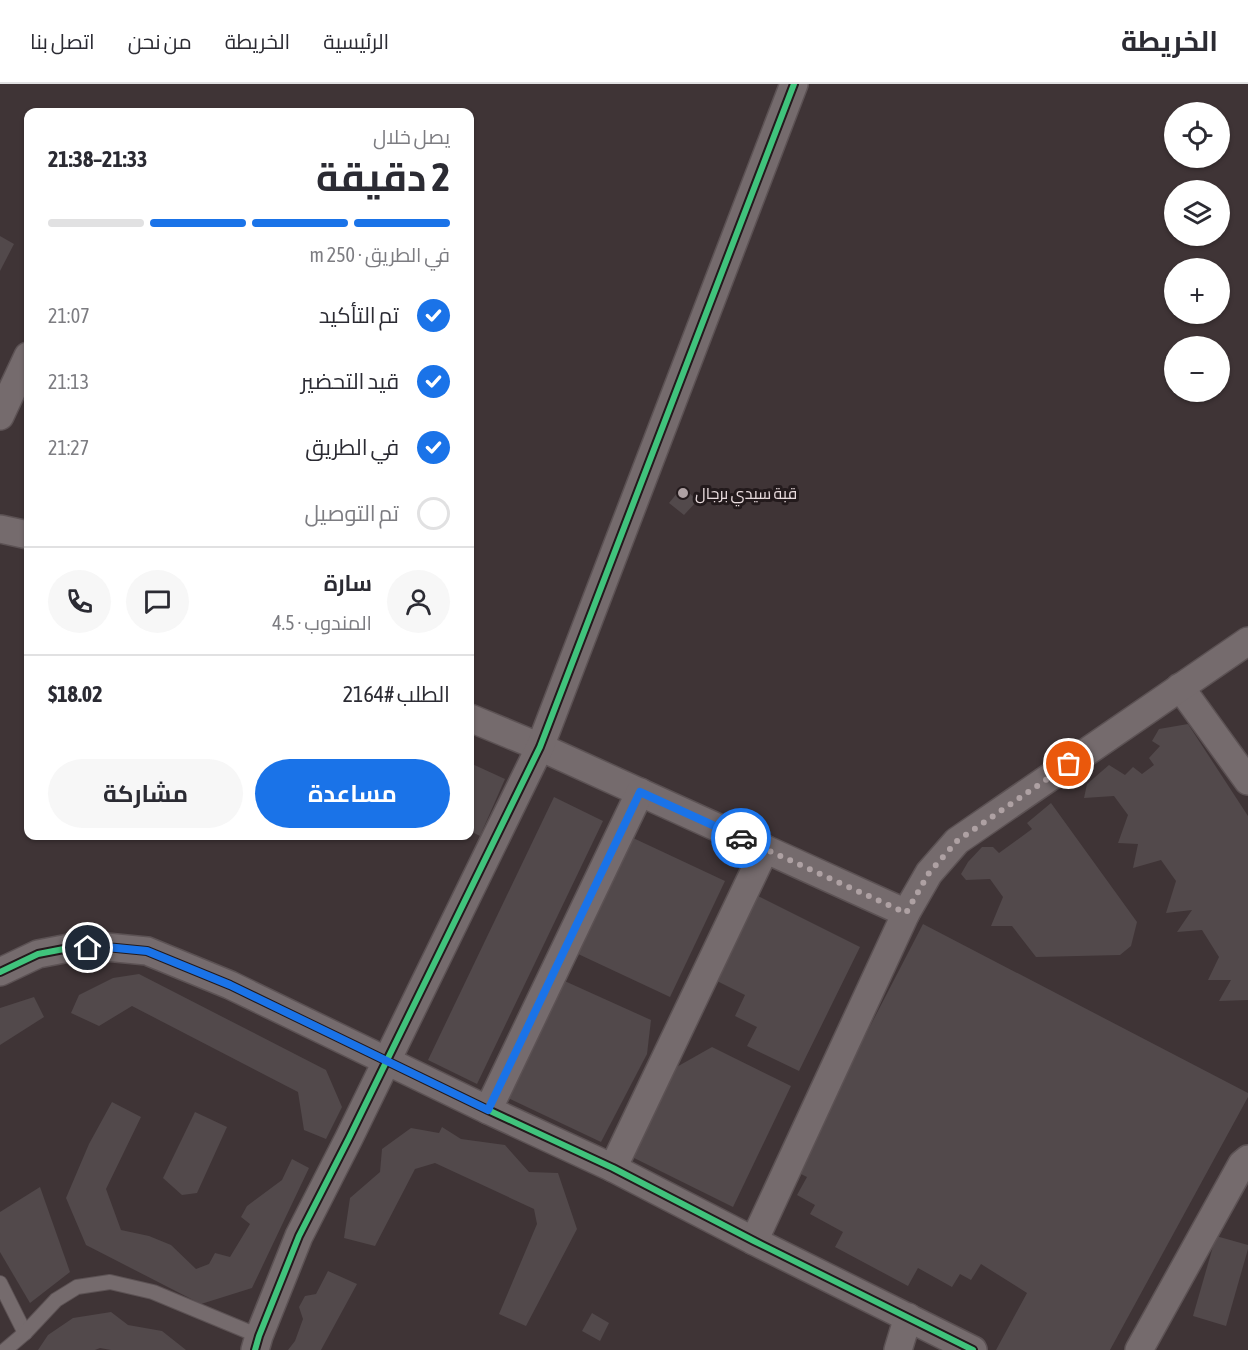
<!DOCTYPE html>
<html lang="ar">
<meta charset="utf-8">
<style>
:root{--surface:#fff;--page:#f7f7f7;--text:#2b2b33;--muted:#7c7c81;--line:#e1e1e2;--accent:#1a73e8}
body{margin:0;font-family:"Asap Condensed",Cairo,sans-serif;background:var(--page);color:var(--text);direction:rtl;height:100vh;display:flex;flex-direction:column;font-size:22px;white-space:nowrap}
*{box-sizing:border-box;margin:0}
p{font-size:20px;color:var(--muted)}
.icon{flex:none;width:33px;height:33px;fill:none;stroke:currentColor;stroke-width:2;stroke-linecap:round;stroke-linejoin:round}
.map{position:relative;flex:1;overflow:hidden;direction:ltr}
.sheet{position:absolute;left:24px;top:24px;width:450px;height:732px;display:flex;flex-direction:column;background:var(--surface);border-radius:12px;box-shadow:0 2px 4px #0004;direction:rtl}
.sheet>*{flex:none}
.controls{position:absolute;left:1164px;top:18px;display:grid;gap:12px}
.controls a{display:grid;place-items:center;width:66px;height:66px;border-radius:50%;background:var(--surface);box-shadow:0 2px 4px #0004;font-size:30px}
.pin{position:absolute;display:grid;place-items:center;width:51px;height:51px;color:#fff;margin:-26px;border:3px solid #fff;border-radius:50%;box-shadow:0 2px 6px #0007}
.courier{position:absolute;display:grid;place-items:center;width:60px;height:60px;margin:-30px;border:4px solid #1a73e8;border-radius:50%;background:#fff;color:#222;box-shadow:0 2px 8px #0007}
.overview em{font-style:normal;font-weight:700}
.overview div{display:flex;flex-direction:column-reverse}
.overview{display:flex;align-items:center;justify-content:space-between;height:102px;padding:0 24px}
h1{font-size:39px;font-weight:700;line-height:45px}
.bar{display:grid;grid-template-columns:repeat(4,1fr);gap:9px 6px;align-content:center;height:72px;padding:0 24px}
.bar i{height:8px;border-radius:4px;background:var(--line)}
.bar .current{background:var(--accent)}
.bar p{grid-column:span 4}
.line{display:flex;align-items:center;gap:15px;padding:0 24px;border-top:2px solid var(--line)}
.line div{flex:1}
.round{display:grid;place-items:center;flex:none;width:63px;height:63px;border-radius:32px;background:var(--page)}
ol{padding:0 24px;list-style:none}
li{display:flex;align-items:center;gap:18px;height:66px}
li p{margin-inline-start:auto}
li .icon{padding:6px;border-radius:50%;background:var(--accent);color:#fff;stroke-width:4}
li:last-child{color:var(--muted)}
li i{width:33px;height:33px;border:3px solid var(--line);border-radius:50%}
.cta{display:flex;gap:12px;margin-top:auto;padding:12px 24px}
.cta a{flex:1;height:69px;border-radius:36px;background:var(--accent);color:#fff;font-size:24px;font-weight:700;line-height:69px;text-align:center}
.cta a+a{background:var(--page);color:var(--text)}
header{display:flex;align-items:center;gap:36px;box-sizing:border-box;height:84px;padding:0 30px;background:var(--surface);border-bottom:2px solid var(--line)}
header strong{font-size:28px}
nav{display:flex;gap:33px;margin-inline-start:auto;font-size:21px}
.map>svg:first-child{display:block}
</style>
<header>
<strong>الخريطة</strong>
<nav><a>الرئيسية</a><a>الخريطة</a><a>من نحن</a><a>اتصل بنا</a></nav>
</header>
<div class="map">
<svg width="1248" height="1266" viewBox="0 0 1248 1266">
<rect width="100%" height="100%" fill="#3f3436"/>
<g fill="#52494b">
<polygon points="0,152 14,160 0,187"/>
<polygon points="683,402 697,417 684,431 669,419"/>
<polygon points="1188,640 1248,732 1248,916 1219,917 1231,896 1208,896 1219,873 1202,846 1177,848 1192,826 1166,829 1176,797 1161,776 1133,784 1138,760 1118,759 1128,731 1114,712 1084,714 1087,700 1109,681 1125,691 1133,683 1142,690 1154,681 1149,674 1160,662 1152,657 1159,645"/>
<polygon points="470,679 505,695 480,752 470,747"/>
<polygon points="554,713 603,737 477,1000 428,976"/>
<polygon points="1051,719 1137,838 1131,862 1120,871 1036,873 1012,842 991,842 1003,813 990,795 966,796 961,790 968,778 982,763 993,763 999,769 1032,745 1027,739"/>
<polygon points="631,753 725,797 670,913 576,869"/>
<polygon points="756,811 860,863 799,987 747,962 757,943 735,932 745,911 715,896"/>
<polygon points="923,840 1248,1009 1248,1013 1110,1266 996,1266 1027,1209 981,1180 971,1196 960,1190 952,1203 918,1184 908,1202 835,1163 843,1148 810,1130 815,1121 797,1111 807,1093 795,1087"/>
<polygon points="139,890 326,986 342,1023 326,1055 304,1046 298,1008 132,922 99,942 71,929 79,911 113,894"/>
<polygon points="558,894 651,936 647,970 601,1058 504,1012"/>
<polygon points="34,913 44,933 0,961 0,924"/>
<polygon points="712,963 791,1002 733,1123 628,1071 666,989"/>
<polygon points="112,1018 141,1033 106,1105 121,1146 149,1152 171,1161 196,1185 209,1180 215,1169 230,1173 250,1140 241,1133 247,1122 282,1096 292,1075 309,1084 252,1204 201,1220 86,1161 66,1114 89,1060"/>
<polygon points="195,1028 227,1043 197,1109 182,1111 163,1094"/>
<polygon points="442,1043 461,1055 505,1061 529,1088 558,1089 577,1145 526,1242 499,1230 537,1140 534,1125 435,1079 415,1085 375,1162 344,1154 350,1114 380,1088 382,1065 411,1044 439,1049"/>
<polygon points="40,1103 70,1188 30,1219 0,1168 0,1128"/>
<polygon points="1216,1152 1248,1161 1248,1165 1226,1242 1193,1232"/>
<polygon points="328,1187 357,1200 321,1266 288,1266 295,1257 303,1235 299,1223 305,1212 316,1210"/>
<polygon points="111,1228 128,1241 162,1247 186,1266 111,1266 100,1264 95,1266 38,1266 48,1251 73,1234"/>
<polygon points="592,1229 609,1239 600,1257 582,1247"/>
</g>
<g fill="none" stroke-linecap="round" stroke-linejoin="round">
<defs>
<g id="lane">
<polyline points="0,1199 25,1249"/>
<polyline points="5,1266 25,1249 56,1216 77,1203 110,1198 153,1208 259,1252"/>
</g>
<g id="street">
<polyline points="0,332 28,272"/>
<polyline points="0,445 28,451"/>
<polyline points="1180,603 1248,697"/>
<polyline points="470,634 540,663 906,829"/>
<polyline points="0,888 38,870 69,864 106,863 147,867 230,901 488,1026 613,1084 754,1157 973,1266"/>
<polyline points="488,1026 640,708"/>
<polyline points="613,1084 765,765"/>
<polyline points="754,1157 906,829 929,789 957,757 1248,557"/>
<polyline points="255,1266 259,1252 299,1152 349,1054 540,663 794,0"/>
<polyline points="898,1266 908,1233"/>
<polyline points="1139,1266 1242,1080 1248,1075"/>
</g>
</defs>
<use href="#lane" stroke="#5c5254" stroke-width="16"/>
<use href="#street" stroke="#5c5254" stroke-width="30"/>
<use href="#lane" stroke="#756b6d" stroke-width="14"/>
<use href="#street" stroke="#756b6d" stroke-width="27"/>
<defs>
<g id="cycleway">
<polyline points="0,888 38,870 69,864 106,863 147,867 230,901 488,1026 613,1084 754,1157 973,1266"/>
<polyline points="255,1266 259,1252 299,1152 349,1054 540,663 794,0"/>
</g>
</defs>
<use href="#cycleway" stroke="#231a1c" stroke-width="10"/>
<use href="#cycleway" stroke="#40c37c" stroke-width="6"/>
</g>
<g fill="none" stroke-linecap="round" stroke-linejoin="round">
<polyline stroke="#aea1a3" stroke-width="6" stroke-dasharray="0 10.8" points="741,754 906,829 929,789 957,757 1069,680"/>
<polyline stroke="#1a73e8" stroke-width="8" points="88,864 106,863 147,867 230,901 488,1026 640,708 741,754"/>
</g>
<circle fill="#aea1a3" stroke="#231a1c" stroke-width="2" cx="683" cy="409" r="6"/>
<g text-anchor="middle" stroke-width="6" stroke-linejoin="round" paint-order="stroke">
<g font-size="16" fill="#e9dcde" stroke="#231a1c" text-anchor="start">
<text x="695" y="415">قبة سيدي برجال</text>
</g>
</g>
</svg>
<div class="controls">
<a><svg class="icon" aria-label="locate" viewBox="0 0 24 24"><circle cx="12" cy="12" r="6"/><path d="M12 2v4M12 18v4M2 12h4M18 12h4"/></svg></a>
<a><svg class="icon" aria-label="layers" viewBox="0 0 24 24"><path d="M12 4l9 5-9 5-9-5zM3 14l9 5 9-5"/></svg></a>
<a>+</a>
<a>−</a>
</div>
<div class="pin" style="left:1069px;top:680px;background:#ea580c"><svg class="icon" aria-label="bag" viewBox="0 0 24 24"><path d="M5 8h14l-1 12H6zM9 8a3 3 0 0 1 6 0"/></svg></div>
<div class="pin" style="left:88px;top:864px;background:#1f2937"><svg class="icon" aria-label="home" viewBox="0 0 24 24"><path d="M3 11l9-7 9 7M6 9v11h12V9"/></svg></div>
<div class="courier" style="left:741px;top:754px"><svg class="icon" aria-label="car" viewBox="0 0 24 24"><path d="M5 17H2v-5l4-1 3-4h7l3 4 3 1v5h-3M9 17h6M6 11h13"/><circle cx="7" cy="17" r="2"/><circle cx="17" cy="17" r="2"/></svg></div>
<section class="sheet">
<div class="overview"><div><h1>2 دقيقة</h1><p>يصل خلال</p></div><em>21:33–21:38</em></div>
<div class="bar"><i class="current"></i><i class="current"></i><i class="current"></i><i></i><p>في الطريق · 250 m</p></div>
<ol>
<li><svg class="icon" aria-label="check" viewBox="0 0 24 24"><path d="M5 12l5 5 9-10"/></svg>تم التأكيد<p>21:07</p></li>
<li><svg class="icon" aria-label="check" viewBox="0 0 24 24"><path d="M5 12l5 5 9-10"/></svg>قيد التحضير<p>21:13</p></li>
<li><svg class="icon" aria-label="check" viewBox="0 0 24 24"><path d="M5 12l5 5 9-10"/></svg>في الطريق<p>21:27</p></li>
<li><i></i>تم التوصيل</li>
</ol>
<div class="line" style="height:108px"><a class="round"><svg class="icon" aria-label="person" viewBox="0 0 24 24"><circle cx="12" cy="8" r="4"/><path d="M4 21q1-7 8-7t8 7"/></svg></a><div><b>سارة</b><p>المندوب · 4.5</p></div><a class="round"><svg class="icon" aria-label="chat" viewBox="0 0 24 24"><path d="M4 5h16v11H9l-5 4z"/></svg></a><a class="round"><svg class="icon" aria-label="phone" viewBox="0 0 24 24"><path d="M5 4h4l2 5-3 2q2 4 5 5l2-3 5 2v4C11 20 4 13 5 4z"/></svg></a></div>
<div class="line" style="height:78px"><div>الطلب #2164</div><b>$18.02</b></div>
<div class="cta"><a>مساعدة</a><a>مشاركة</a></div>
</section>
</div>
